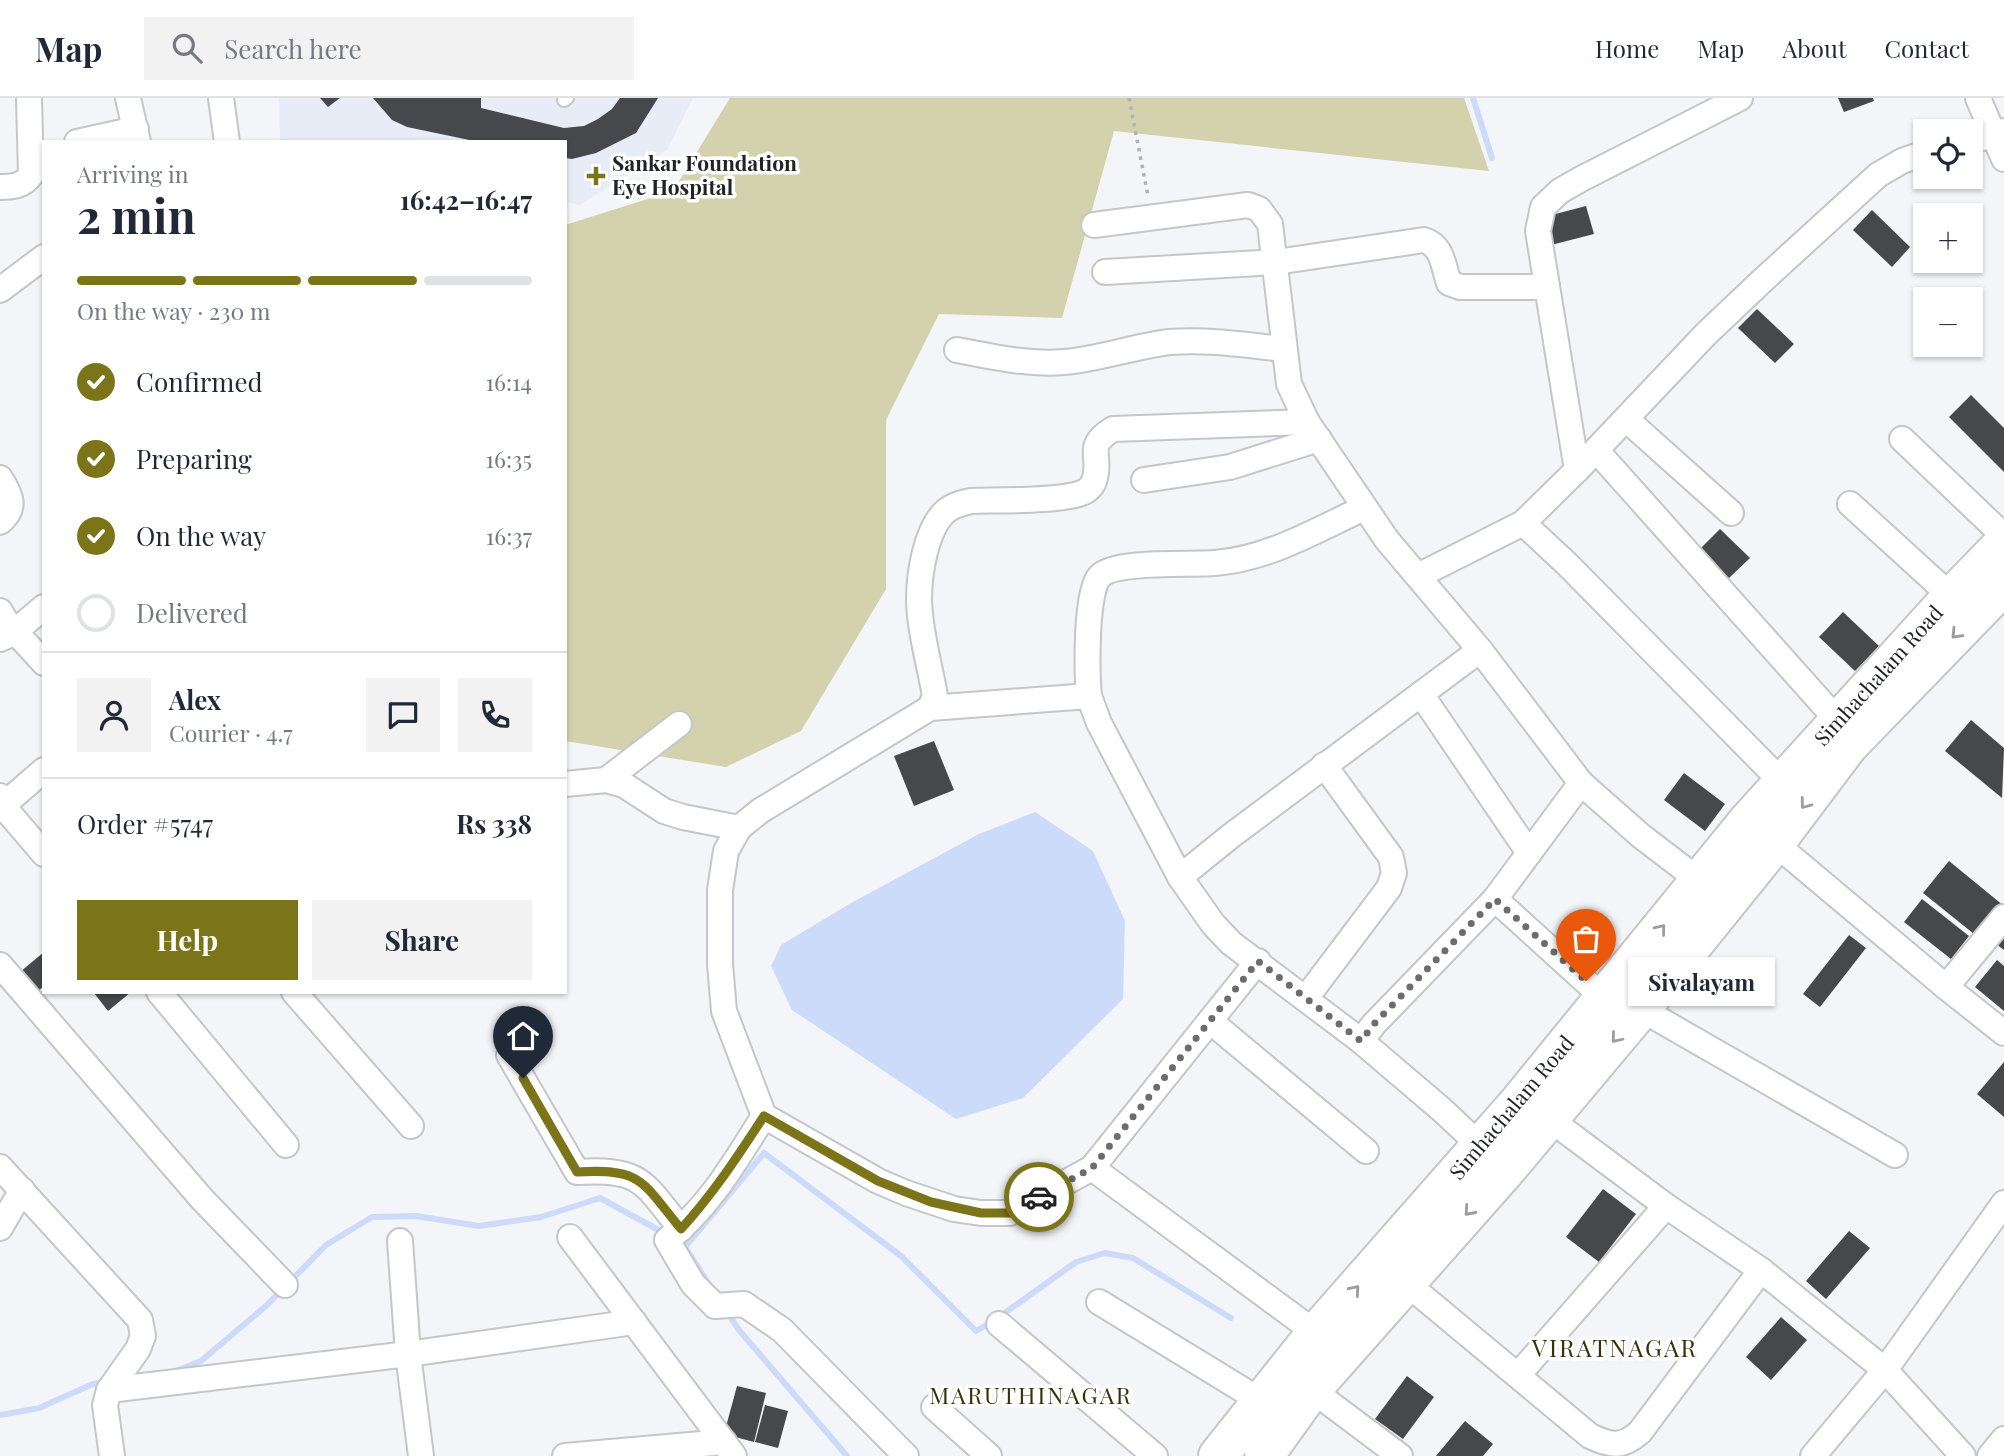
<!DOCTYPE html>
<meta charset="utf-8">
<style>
:root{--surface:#fff;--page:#f2f2f3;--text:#1f2937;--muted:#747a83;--line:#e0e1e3;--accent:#7b7418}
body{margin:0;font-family:"Playfair Display",serif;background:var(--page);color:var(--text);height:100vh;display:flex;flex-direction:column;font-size:26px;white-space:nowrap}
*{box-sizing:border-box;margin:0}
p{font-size:23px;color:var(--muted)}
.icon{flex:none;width:38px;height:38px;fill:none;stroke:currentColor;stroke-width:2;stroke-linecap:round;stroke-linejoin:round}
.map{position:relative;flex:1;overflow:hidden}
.details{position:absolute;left:42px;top:42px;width:525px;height:854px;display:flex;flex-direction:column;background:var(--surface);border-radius:0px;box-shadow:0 2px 5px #0004}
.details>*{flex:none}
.controls{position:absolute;left:1913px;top:21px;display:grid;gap:14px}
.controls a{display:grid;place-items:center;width:70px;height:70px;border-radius:0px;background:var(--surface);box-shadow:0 2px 5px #0004;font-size:35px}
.pin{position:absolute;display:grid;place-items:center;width:60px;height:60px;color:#fff;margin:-72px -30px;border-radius:50% 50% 50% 0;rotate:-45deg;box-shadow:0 0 7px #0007}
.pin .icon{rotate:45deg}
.courier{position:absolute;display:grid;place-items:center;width:70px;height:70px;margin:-35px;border:5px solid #7b7418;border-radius:50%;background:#fff;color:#222;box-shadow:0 2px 9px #0007}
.bubble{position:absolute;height:49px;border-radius:0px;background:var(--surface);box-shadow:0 2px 5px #0004;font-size:23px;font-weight:700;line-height:49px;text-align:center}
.summary em{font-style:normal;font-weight:700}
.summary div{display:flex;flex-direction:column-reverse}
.summary{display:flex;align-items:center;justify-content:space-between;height:119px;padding:0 35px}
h1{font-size:46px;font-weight:700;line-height:52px}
.bar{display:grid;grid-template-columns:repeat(4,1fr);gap:10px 7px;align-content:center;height:84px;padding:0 35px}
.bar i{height:9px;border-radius:5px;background:var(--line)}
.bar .current{background:var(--accent)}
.bar p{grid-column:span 4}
.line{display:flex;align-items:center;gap:18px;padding:0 35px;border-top:2px solid var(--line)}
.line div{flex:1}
.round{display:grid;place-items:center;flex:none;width:74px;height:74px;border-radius:0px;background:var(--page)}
ol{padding:0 35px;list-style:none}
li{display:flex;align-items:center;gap:21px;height:77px}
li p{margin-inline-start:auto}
li .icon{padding:7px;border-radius:50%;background:var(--accent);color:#fff;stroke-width:4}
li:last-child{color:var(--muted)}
li i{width:38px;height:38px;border:4px solid var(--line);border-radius:50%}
.primary-button{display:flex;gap:14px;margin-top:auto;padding:14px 35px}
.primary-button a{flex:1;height:80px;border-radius:0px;background:var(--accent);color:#fff;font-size:28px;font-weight:700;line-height:80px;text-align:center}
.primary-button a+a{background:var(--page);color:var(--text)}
header{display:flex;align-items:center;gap:42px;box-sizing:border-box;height:98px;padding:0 35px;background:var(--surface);border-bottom:2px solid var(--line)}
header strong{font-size:33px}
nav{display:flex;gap:38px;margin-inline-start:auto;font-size:24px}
.search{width:490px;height:63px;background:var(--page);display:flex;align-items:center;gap:18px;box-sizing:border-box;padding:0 24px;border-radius:0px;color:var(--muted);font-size:26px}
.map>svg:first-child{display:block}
</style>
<header>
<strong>Map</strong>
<div class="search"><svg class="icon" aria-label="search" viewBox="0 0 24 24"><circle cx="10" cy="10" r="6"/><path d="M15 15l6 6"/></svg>Search here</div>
<nav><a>Home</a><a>Map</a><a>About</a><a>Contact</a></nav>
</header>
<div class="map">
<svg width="2004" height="1358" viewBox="0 0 2004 1358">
<rect width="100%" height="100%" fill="#f4f5f8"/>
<polygon fill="#e7ecf6" points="279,0 693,0 667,52 580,107 565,104 565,44 280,44"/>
<polygon fill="#d4d2ad" points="730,0 1464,0 1489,73 1114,33 1062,220 939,216 886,322 886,491 801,633 726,669 565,643 565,127 673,93"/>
<polygon fill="#ccdbfa" points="1035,714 1093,753 1125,823 1123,901 1023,1000 956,1021 792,912 771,868 781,847 851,805 979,736"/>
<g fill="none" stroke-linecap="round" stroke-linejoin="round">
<g stroke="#ccdbfa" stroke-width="6">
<polyline points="1473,0 1492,60"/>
<polyline points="679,1145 685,1149 764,1055 901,1158 976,1233 995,1222 1076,1164 1105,1155 1133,1160 1231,1220"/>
<polyline points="685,1149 710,1188"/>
<polyline points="727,1214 739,1232 847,1358"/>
<polyline points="176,1273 201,1263 267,1207 326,1147 372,1119 416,1118 479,1128 541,1119 600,1100 664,1135"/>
<polyline points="0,1317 39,1310 93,1286 107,1284"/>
</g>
</g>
<g fill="#47484b">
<polygon points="320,0 340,0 328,9"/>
<polygon points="373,0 481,0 481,10 564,30 584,28 598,21 612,11 620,0 658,0 636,35 596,55 572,61 565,60 565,44 479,44 407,29 392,22"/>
<polygon points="1838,0 1873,0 1874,3 1844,14"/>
<polygon points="1586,108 1594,136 1551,147 1544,119"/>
<polygon points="1872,112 1910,149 1892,169 1853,132"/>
<polygon points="1757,211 1794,246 1775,265 1738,230"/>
<polygon points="1971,297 2004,330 2004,374 1949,319"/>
<polygon points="1720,431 1750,460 1728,481 1699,452"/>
<polygon points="1843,514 1879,548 1855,573 1819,539"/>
<polygon points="1971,622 2004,650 2002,700 1945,653"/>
<polygon points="934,643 954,692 914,708 894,658"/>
<polygon points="1684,675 1725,706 1705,733 1664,702"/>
<polygon points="1949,763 2004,808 1979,840 1923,795"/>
<polygon points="1922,801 1969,838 1951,861 1904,824"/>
<polygon points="2004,828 2004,852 1992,843"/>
<polygon points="1849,837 1866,850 1820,909 1803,896"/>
<polygon points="44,854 44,888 37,894 20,874"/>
<polygon points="1997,862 2004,868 2004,913 1975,889"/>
<polygon points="96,894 131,894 108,913 94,895"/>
<polygon points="2004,964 2004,1019 1977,996"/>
<polygon points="1603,1091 1636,1116 1599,1164 1566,1139"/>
<polygon points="1849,1133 1870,1150 1826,1201 1806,1183"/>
<polygon points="1781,1219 1807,1242 1771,1282 1746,1259"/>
<polygon points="1407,1278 1434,1299 1403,1341 1375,1321"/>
<polygon points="737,1288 766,1295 754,1344 724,1336"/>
<polygon points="765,1307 788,1313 778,1350 755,1344"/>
<polygon points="1465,1323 1493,1346 1483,1358 1436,1358"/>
</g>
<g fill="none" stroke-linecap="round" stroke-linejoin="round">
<defs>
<polyline id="service" points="564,2 567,0"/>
<g id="minor">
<polyline points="128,0 138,44"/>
<polyline points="221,0 227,44"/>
<polyline points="1978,0 2004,61"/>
<polyline points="77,44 136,31"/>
<polyline points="1970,44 2004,33"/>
<path d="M 0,89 C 13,89 23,88 31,77 L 29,0"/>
<polyline points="1094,127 1248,107 1259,111 1270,126 1289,286 1307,324 1387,442 1480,552 1581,685 1495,801 1374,926 1361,943"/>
<path d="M 1105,174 L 1276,164 L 1424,142 C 1443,148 1443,168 1449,185 L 1460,189 L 1547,189"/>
<polyline points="0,192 44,159"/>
<path d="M 957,252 C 993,259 1028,267 1064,264 C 1100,261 1135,248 1170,244 C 1208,241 1246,247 1283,251"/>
<polyline points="1626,321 1731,415"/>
<polyline points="1902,341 2004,438"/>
<polyline points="1596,352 1838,623"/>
<polyline points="1577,372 1538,133 1543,109 1560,93 1581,81 1740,0"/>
<path d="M 0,380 C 11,397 17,410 0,424"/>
<polyline points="1144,382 1230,369 1319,341"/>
<polyline points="1850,406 1952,499"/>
<polyline points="1523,425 1568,467 1783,685"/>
<polyline points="1418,478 1523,425 1577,372 1706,236 1763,182 1878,77 1902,63 1925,55"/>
<polyline points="0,513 13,535 44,509"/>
<polyline points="0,541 13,535 22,541 44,565"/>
<polyline points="1421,596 1529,755"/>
<path d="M 1089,598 C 1087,577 1085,492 1100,478 C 1116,462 1189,467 1215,465 C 1268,461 1317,432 1364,410"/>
<path d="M 930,610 L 935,598 C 930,569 919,530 919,501 C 919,476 926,430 946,413 C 953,407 962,405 971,403 C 996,402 1063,404 1084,394 C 1087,393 1093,387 1094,383 C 1103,359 1083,349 1113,331 L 1307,324"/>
<polyline points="606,682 679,626"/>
<polyline points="1581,685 1641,738 1700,783"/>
<polyline points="565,686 606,682 624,687 664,713 683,719 739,730"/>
<polyline points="0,698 3,708 44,756"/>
<polyline points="0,710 44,672"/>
<polyline points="1765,737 1946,889 2004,935"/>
<polyline points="1180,779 1232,737 1480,552"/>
<polyline points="1495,801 1604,900"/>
<polyline points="1258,863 1092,1070 1010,1115 981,1115 954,1111 906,1095 878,1083 764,1018 724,913 720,866 720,792 726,753 739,730 760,713 930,610 1089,598 1099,625 1180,779 1213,826 1231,845 1361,943 1441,1011 1490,1057"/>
<polyline points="0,867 202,1101 285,1187"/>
<polyline points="1946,889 2004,819"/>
<polyline points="159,894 286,1047"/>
<polyline points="294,894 411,1028"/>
<polyline points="1306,900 1389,790 1394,775 1391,759 1324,667"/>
<polyline points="1641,911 1895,1057"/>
<polyline points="1210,923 1366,1053"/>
<path d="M 509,957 L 577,1074 C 642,1070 643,1084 681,1131"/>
<path d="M 764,1018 C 736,1062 709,1110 667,1142 L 693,1186 L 715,1208 L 744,1206 L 782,1232 L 906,1358"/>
<polyline points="1548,1020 1666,1108 1761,1172 1885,1272 1963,1358"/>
<polyline points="0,1069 140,1222 143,1238 138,1251 109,1292 105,1307 112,1358"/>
<polyline points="1092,1070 1316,1235"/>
<polyline points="0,1130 22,1092"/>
<polyline points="570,1139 734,1358"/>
<polyline points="400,1143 408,1256 421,1358"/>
<path d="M 1405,1184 L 1590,1338 C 1611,1348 1622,1350 1640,1334 L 1761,1172"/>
<polyline points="1099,1204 1261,1303"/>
<polyline points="999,1226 1155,1358"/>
<polyline points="1518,1277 1666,1108"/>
<polyline points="1300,1283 1400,1358"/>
<polyline points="109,1292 408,1256 634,1224"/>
<polyline points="934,1309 989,1358"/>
<polyline points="565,1358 724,1344"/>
<polyline points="1813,1358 1885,1272 2004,1105"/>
<polyline points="1990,1358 2004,1341"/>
</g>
<g id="primary">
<polyline points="1218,1358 1316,1235 1520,1003 1748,723 1945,506 2004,445"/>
<polyline points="1264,1358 1312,1291 1505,1073 1641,911 1775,745 1848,648 2004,487"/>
</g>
</defs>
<use href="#service" stroke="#c5c6c9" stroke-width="16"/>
<use href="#minor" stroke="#c5c6c9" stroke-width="28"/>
<use href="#primary" stroke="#c5c6c9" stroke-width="42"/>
<polyline stroke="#b1b2b5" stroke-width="3.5" stroke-dasharray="3.5 5" stroke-linecap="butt" points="1129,0 1148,98"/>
<use href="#service" stroke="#fff" stroke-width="12"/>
<use href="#minor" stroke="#fff" stroke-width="24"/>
<use href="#primary" stroke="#fff" stroke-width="38"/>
</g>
<defs><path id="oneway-chevron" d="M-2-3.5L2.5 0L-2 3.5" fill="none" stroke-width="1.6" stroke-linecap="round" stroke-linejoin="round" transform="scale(1.75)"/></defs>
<g stroke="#9c9c9c">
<use href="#oneway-chevron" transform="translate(1956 536) rotate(134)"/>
<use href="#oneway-chevron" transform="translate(1805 706) rotate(127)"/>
<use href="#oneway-chevron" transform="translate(1661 831) rotate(-51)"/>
<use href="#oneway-chevron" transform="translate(1616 940) rotate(130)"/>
<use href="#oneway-chevron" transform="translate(1469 1113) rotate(132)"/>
<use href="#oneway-chevron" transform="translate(1355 1192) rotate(-49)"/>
</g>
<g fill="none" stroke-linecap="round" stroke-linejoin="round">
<polyline stroke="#6c6c6e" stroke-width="7" stroke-dasharray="0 12.6" points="1039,1099 1092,1070 1258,863 1361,943 1374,926 1495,801 1586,883"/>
<path stroke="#7b7418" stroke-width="9" d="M 523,980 L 577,1074 C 643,1070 642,1084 681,1131 C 713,1096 738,1058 764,1018 L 878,1083 L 931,1104 L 981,1115 L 1010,1115 L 1039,1099"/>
</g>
<path fill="#7b7418" stroke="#fff" stroke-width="2.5" d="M592.5 67.5h7v7h7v7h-7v7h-7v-7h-7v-7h7z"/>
<g text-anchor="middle" stroke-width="7" stroke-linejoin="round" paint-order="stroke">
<g font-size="21" font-weight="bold" fill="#222324" stroke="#fff" text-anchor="start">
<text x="612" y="73">Sankar Foundation<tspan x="612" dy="24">Eye Hospital</tspan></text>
</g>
<g font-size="21" fill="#222324" stroke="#fff">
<text transform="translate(1879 578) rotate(-48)" y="7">Simhachalam Road</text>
<text transform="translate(1512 1010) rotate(-50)" y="7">Simhachalam Road</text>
</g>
<g font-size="23" letter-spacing="2" fill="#363307" stroke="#fff">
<text x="1031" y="1306">MARUTHINAGAR</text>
</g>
<g font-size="24" letter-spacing="2" fill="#363307" stroke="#fff">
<text x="1615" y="1259">VIRATNAGAR</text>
</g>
</g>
</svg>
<div class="controls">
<a><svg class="icon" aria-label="locate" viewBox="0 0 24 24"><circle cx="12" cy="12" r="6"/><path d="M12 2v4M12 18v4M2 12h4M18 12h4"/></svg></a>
<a>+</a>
<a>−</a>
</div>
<div class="pin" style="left:1586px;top:883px;background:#ea580c"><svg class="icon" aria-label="bag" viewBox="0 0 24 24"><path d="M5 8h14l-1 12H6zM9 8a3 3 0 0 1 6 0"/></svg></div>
<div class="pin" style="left:523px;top:980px;background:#1f2937"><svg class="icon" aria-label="home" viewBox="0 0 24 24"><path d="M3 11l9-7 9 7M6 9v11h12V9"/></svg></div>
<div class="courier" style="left:1039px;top:1099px"><svg class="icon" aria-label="car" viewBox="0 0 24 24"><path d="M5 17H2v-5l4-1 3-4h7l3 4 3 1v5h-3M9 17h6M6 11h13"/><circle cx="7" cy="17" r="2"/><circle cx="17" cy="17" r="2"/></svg></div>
<div class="bubble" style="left:1628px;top:859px;width:147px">Sivalayam</div>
<section class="details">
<div class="summary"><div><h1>2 min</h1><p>Arriving in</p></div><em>16:42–16:47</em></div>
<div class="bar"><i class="current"></i><i class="current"></i><i class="current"></i><i></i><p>On the way · 230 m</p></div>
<ol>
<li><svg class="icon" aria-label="check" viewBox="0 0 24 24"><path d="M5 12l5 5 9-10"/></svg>Confirmed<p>16:14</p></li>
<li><svg class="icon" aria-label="check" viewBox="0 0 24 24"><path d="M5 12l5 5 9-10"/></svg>Preparing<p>16:35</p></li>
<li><svg class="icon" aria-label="check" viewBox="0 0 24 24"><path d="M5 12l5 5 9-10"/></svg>On the way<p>16:37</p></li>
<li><i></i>Delivered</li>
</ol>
<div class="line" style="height:126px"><a class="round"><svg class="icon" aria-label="person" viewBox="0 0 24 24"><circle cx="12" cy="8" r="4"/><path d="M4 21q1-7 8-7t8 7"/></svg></a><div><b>Alex</b><p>Courier · 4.7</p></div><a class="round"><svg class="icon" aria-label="chat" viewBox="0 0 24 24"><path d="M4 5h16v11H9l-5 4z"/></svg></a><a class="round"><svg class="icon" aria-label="phone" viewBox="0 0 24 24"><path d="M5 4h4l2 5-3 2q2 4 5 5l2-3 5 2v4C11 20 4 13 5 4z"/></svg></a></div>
<div class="line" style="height:91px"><div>Order #5747</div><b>Rs 338</b></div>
<div class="primary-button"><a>Help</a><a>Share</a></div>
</section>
</div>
